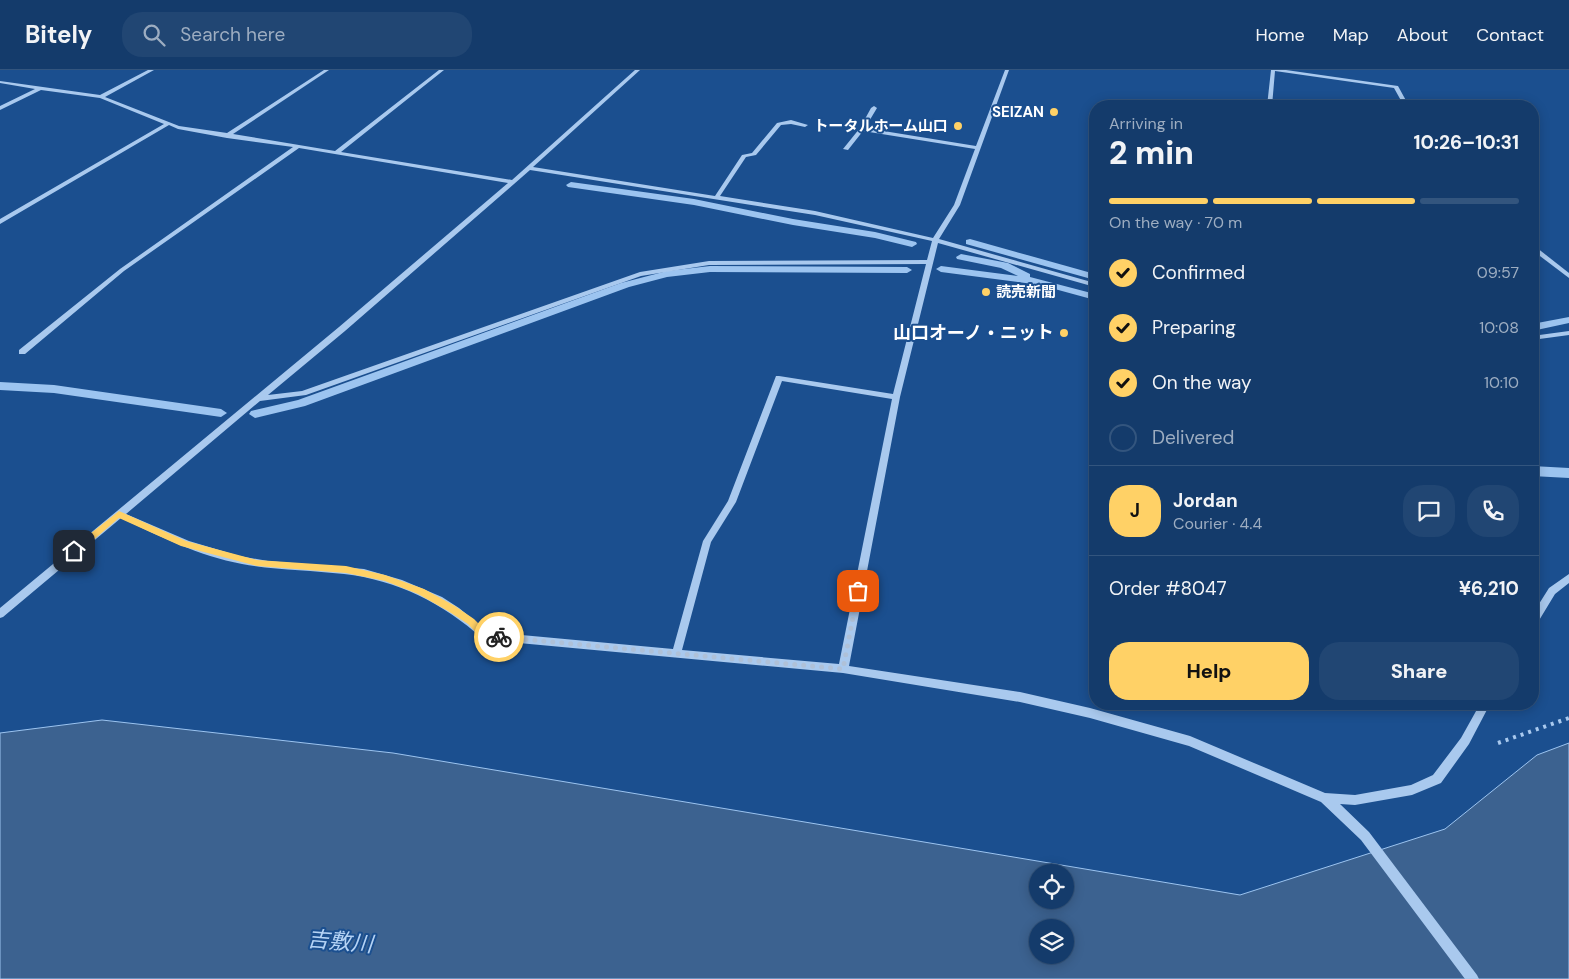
<!DOCTYPE html>
<meta charset="utf-8">
<style>
:root{--surface:#143b6b;--page:#214673;--text:#f1f3f6;--muted:#9dadc1;--line:#33557e;--accent:#ffd166}
body{margin:0;font-family:"DM Sans","Noto Sans JP",sans-serif;background:var(--page);color:var(--text);height:100vh;display:flex;flex-direction:column;font-size:19px;white-space:nowrap}
*{box-sizing:border-box;margin:0}
p{font-size:16px;color:var(--muted)}
.icon{flex:none;width:28px;height:28px;fill:none;stroke:currentColor;stroke-width:2;stroke-linecap:round;stroke-linejoin:round}
.map{position:relative;flex:1;overflow:hidden}
.sheet{position:absolute;left:1089px;top:30px;width:450px;height:610px;display:flex;flex-direction:column;background:var(--surface);border-radius:20px;box-shadow:0 2px 12px #0003,0 0 0 1px var(--line)}
.sheet>*{flex:none}
.controls{position:absolute;left:1029px;top:794px;display:grid;gap:10px}
.controls a{display:grid;place-items:center;width:45px;height:45px;border-radius:50%;background:var(--surface);box-shadow:0 2px 12px #0003,0 0 0 1px var(--line);font-size:25px}
.pin{position:absolute;display:grid;place-items:center;width:42px;height:42px;color:#fff;margin:-21px;border-radius:10px;box-shadow:0 2px 8px #0006}
.courier{position:absolute;display:grid;place-items:center;width:50px;height:50px;margin:-25px;border:4px solid #ffd166;border-radius:50%;background:#fff;color:#222;box-shadow:0 1px 6px #0007}
.summary em{font-style:normal;font-weight:800}
.summary div{display:flex;flex-direction:column-reverse}
.summary{display:flex;align-items:center;justify-content:space-between;height:85px;padding:0 20px}
h1{font-size:32px;font-weight:800;line-height:38px}
.bar{display:grid;grid-template-columns:repeat(4,1fr);gap:8px 5px;align-content:center;height:60px;padding:0 20px}
.bar i{height:6px;border-radius:4px;background:var(--line)}
.bar .current{background:var(--accent)}
.bar p{grid-column:span 4}
.line{display:flex;align-items:center;gap:12px;padding:0 20px;border-top:1px solid var(--line)}
.line div{flex:1}
.round{display:grid;place-items:center;flex:none;width:52px;height:52px;border-radius:20px;background:var(--page)}
ol{padding:0 20px;list-style:none}
li{display:flex;align-items:center;gap:15px;height:55px}
li p{margin-inline-start:auto}
li .icon{padding:5px;border-radius:50%;background:var(--accent);color:#111;stroke-width:4}
li:last-child{color:var(--muted)}
li i{width:28px;height:28px;border:2px solid var(--line);border-radius:50%}
.button{display:flex;gap:10px;margin-top:auto;padding:10px 20px}
.button a{flex:1;height:58px;border-radius:20px;background:var(--accent);color:#111;font-size:20px;font-weight:800;line-height:58px;text-align:center}
.button a+a{background:var(--page);color:var(--text)}
header{display:flex;align-items:center;gap:30px;box-sizing:border-box;height:70px;padding:0 25px;background:var(--surface);border-bottom:1px solid var(--line)}
header strong{font-size:24px}
nav{display:flex;gap:28px;margin-inline-start:auto;font-size:18px}
.search{width:350px;height:45px;background:var(--page);display:flex;align-items:center;gap:12px;box-sizing:border-box;padding:0 18px;border-radius:20px;color:var(--muted);font-size:19px}
.map>svg:first-child{display:block}
</style>
<header>
<strong>Bitely</strong>
<div class="search"><svg class="icon" aria-label="search" viewBox="0 0 24 24"><circle cx="10" cy="10" r="6"/><path d="M15 15l6 6"/></svg>Search here</div>
<nav><a>Home</a><a>Map</a><a>About</a><a>Contact</a></nav>
</header>
<div class="map">
<svg width="1569" height="909" viewBox="0 0 1569 909">
<rect width="100%" height="100%" fill="#1b4f8f"/>
<path fill="#3c6290" stroke="#9cc4f0" fill-rule="evenodd" d="M 102,650 L 393,683 L 1240,825 L 1445,759 L 1537,685 L 1569,673 L 1569,909 L 0,909 L 0,663 ZM 1038,802 L 1065,802 L 1065,830 L 1038,830 ZM 1038,858 L 1065,858 L 1065,885 L 1038,885 Z"/>
<g fill="none" stroke-linecap="round" stroke-linejoin="round">
<g fill="#9cc4f0" fill-rule="evenodd">
<polygon points="571,112 694,129 793,149 875,162 916,172 917,174 912,177 875,168 793,155 694,135 568,117 566,115"/>
<polygon points="970,169 1095,204 1095,210 966,174 966,170"/>
<polygon points="961,184 1008,193 1030,204 1030,207 1095,224 1095,230 1040,215 941,202 936,199 941,196 1018,206 1001,198 957,189 956,187"/>
<polygon points="710,196 907,197 912,200 907,203 710,202 667,207 629,217 305,336 255,348 249,344 251,341 298,330 621,213 667,201"/>
<polygon points="1569,247 1569,253 1532,261 1532,254"/>
<polygon points="0,312 54,315 221,339 227,343 221,347 54,323 0,320"/>
<polygon points="1532,396 1569,398 1569,408 1532,406"/>
</g>
<polyline stroke="#a9c9ee" stroke-width="4" stroke-dasharray="3 5" stroke-linecap="butt" points="1498,673 1569,648"/>
<g fill="#a9c9ee" fill-rule="evenodd">
<path d="M 148,0 L 154,0 L 105,27 L 179,56 L 227,63 L 324,0 L 329,0 L 233,64 L 335,81 L 439,0 L 444,0 L 341,82 L 512,110 L 635,0 L 640,0 L 533,97 L 715,126 L 742,85 L 752,83 L 777,53 L 791,50 L 808,55 L 805,57 L 791,54 L 781,55 L 756,85 L 746,87 L 720,126 L 815,141 L 933,168 L 954,135 L 975,79 L 863,61 L 848,80 L 843,79 L 860,58 L 871,38 L 874,36 L 877,38 L 865,58 L 976,76 L 1005,0 L 1009,0 L 960,135 L 939,169 L 1095,213 L 1095,217 L 938,173 L 900,327 L 849,596 L 1020,622 L 1090,638 L 1190,666 L 1325,723 L 1355,725 L 1411,715 L 1433,705 L 1461,668 L 1480,634 L 1490,634 L 1469,674 L 1441,713 L 1412,725 L 1355,735 L 1340,734 L 1369,762 L 1477,905 L 1479,909 L 1465,909 L 1361,770 L 1321,732 L 1189,676 L 1090,648 L 1020,632 L 843,603 L 486,570 L 483,569 C 443,533 397,510 344,504 C 310,500 275,500 242,494 C 199,486 159,466 121,448 L 3,547 L 0,548 L 0,538 L 339,257 L 508,113 L 299,78 L 124,201 L 25,284 L 19,284 L 19,280 L 120,199 L 293,77 L 227,68 L 178,59 L 169,55 L 0,154 L 0,149 L 164,54 L 100,28 L 41,20 L 0,40 L 0,36 L 35,19 L 0,13 L 0,11 L 100,25 ZM 530,100 L 815,145 L 932,171 L 927,190 L 709,191 L 640,202 L 302,321 L 268,325 L 345,261 ZM 926,194 L 893,324 L 779,306 L 776,306 L 728,431 L 703,471 L 673,579 L 488,562 L 459,538 L 442,527 L 402,510 L 364,499 L 268,491 L 239,486 L 189,471 L 126,444 L 260,331 L 306,325 L 641,206 L 709,195 ZM 782,311 L 892,329 L 839,594 L 682,580 L 711,472 L 736,432 Z"/>
<polygon points="1271,0 1286,0 1398,16 1409,36 1404,36 1394,18 1275,1 1272,36 1267,36"/>
<polygon points="1532,174 1569,203 1569,208 1532,180"/>
<polygon points="1569,261 1569,265 1532,270 1532,266"/>
<polygon points="1569,504 1569,513 1555,524 1535,557 1532,558 1532,545 1549,518"/>
</g>
</g>
<polygon fill="#ffd166" points="119,441 186,471 257,490 346,496 385,505 424,519 455,536 474,549 488,563 499,564 503,567 499,571 482,569 468,554 448,541 418,524 385,511 346,503 257,496 181,476 119,448 77,484 71,484 71,479"/>
<g fill="none" stroke-linecap="round" stroke-linejoin="round">
<polyline stroke="#afc1d8" stroke-width="5" stroke-dasharray="0 9" points="499,567 843,599 858,521"/>
</g>
<g fill="#ffd166" stroke="#1b4f8f" stroke-width="2">
<circle cx="1054" cy="42" r="5"/>
<circle cx="958" cy="56" r="5"/>
<circle cx="986" cy="222" r="5"/>
<circle cx="1064" cy="263" r="5"/>
</g>
<g text-anchor="middle" stroke-width="4" stroke-linejoin="round" paint-order="stroke">
<g font-size="15" font-weight="bold" fill="#fff" stroke="#1b4f8f" text-anchor="end">
<text x="1044" y="47">SEIZAN</text>
<text x="948" y="61">トータルホーム山口</text>
<text x="996" y="227" text-anchor="start">読売新聞</text>
</g>
<g font-size="18" font-weight="bold" fill="#fff" stroke="#1b4f8f" text-anchor="end">
<text x="1054" y="269">山口オーノ・ニット</text>
</g>
<g font-size="22" font-style="italic" fill="#b5d3f5" stroke="#1b4f8f">
<text transform="translate(340 871) rotate(5)" y="8">吉敷川</text>
</g>
</g>
</svg>
<div class="controls">
<a><svg class="icon" aria-label="locate" viewBox="0 0 24 24"><circle cx="12" cy="12" r="6"/><path d="M12 2v4M12 18v4M2 12h4M18 12h4"/></svg></a>
<a><svg class="icon" aria-label="layers" viewBox="0 0 24 24"><path d="M12 4l9 5-9 5-9-5zM3 14l9 5 9-5"/></svg></a>
</div>
<div class="pin" style="left:858px;top:521px;background:#ea580c"><svg class="icon" aria-label="bag" viewBox="0 0 24 24"><path d="M5 8h14l-1 12H6zM9 8a3 3 0 0 1 6 0"/></svg></div>
<div class="pin" style="left:74px;top:481px;background:#1f2937"><svg class="icon" aria-label="home" viewBox="0 0 24 24"><path d="M3 11l9-7 9 7M6 9v11h12V9"/></svg></div>
<div class="courier" style="left:499px;top:567px"><svg class="icon" aria-label="bike" viewBox="0 0 24 24"><circle cx="6" cy="16" r="4"/><circle cx="18" cy="16" r="4"/><path d="M6 16l4-8h5l3 8M10 8l3 8H6M13 5h3"/></svg></div>
<section class="sheet">
<div class="summary"><div><h1>2 min</h1><p>Arriving in</p></div><em>10:26–10:31</em></div>
<div class="bar"><i class="current"></i><i class="current"></i><i class="current"></i><i></i><p>On the way · 70 m</p></div>
<ol>
<li><svg class="icon" aria-label="check" viewBox="0 0 24 24"><path d="M5 12l5 5 9-10"/></svg>Confirmed<p>09:57</p></li>
<li><svg class="icon" aria-label="check" viewBox="0 0 24 24"><path d="M5 12l5 5 9-10"/></svg>Preparing<p>10:08</p></li>
<li><svg class="icon" aria-label="check" viewBox="0 0 24 24"><path d="M5 12l5 5 9-10"/></svg>On the way<p>10:10</p></li>
<li><i></i>Delivered</li>
</ol>
<div class="line" style="height:90px"><b class="round" style="background:var(--accent);color:#111">J</b><div><b>Jordan</b><p>Courier · 4.4</p></div><a class="round"><svg class="icon" aria-label="chat" viewBox="0 0 24 24"><path d="M4 5h16v11H9l-5 4z"/></svg></a><a class="round"><svg class="icon" aria-label="phone" viewBox="0 0 24 24"><path d="M5 4h4l2 5-3 2q2 4 5 5l2-3 5 2v4C11 20 4 13 5 4z"/></svg></a></div>
<div class="line" style="height:65px"><div>Order #8047</div><b>¥6,210</b></div>
<div class="button"><a>Help</a><a>Share</a></div>
</section>
</div>
